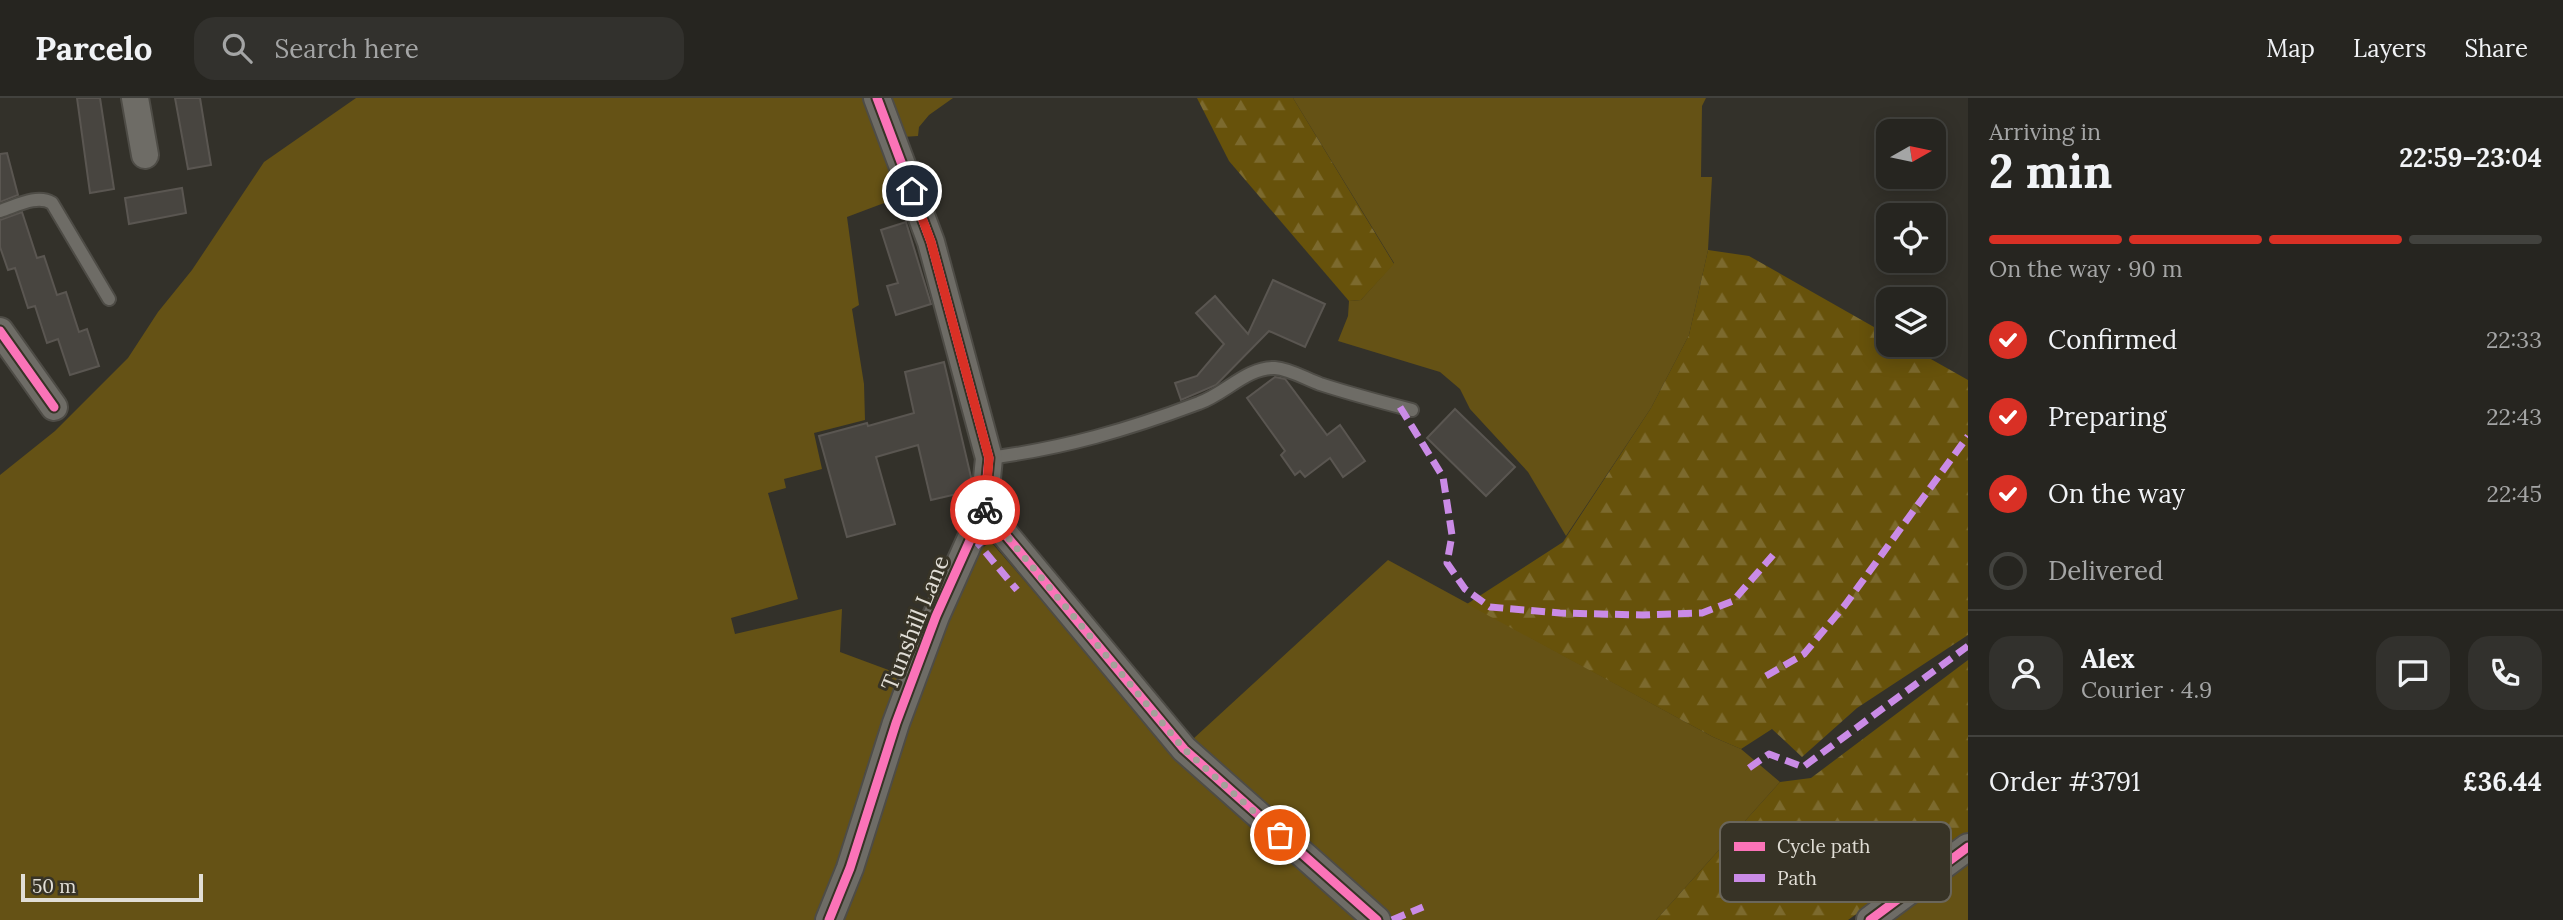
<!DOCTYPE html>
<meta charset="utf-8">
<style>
:root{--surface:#262520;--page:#32312d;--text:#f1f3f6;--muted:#a4a5a5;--line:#42423e;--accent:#d93025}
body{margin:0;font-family:Lora,serif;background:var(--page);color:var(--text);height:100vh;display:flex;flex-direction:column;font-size:26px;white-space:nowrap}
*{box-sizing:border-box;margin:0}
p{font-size:23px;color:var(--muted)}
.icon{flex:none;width:38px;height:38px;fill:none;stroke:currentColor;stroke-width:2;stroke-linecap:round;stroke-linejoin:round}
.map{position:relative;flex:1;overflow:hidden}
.drawer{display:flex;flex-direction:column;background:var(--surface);width:595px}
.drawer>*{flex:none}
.needle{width:46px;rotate:81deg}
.tools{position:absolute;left:1876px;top:21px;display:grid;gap:14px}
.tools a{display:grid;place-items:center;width:70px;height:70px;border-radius:14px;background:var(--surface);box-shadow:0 4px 18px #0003,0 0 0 2px var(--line);font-size:35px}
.scale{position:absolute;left:21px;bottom:18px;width:182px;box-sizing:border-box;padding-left:7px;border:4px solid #e1ded6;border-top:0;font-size:19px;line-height:24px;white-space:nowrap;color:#e1ded6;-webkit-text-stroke:5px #373326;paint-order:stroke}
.pin{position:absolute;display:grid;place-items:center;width:60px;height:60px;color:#fff;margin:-30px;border:4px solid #fff;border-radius:50%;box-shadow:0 2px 7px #0007}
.courier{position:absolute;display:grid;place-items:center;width:70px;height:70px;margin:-35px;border:5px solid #d93025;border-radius:50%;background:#fff;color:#222;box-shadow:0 2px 9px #0007}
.summary em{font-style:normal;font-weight:700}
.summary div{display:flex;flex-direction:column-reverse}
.summary{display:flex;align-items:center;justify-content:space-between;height:119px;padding:0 21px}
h1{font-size:46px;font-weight:700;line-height:52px}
.bar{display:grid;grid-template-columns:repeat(4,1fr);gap:10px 7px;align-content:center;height:84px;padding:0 21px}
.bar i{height:9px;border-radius:5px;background:var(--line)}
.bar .selected{background:var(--accent)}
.bar p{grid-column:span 4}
.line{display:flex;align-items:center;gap:18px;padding:0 21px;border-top:2px solid var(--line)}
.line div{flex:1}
.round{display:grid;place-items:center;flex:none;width:74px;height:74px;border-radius:21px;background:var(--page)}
ol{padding:0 21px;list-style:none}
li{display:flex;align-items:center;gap:21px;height:77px}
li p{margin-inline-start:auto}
li .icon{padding:7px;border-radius:50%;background:var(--accent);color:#fff;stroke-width:4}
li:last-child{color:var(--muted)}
li i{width:38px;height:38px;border:4px solid var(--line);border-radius:50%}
header{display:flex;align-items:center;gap:42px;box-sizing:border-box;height:98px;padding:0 35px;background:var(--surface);border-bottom:2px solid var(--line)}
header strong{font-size:33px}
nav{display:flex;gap:38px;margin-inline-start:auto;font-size:24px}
.search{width:490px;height:63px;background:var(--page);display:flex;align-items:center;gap:18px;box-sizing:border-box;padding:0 24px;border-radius:21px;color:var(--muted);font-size:26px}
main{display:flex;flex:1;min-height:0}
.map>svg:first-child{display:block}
</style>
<header>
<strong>Parcelo</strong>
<div class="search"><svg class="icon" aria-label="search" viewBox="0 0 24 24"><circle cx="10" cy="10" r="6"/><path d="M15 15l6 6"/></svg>Search here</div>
<nav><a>Map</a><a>Layers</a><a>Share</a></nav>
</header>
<main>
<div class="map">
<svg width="1968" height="822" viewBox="0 0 1968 822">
<defs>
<pattern id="forest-firs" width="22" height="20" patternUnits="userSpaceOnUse" patternTransform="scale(1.75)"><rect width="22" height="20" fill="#67520b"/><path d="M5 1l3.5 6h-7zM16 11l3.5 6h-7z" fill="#7c6a2e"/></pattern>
</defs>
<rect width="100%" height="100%" fill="#33312a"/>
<g fill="#655215">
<polygon points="356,0 864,0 900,99 847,119 859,207 852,211 864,286 865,322 814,335 822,371 784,381 786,390 768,395 798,501 731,520 735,536 842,511 840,554 902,577 865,674 851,735 817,822 0,822 0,377 55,333 128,260 158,214 192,172 264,64"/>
<polygon points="888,0 953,0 929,17 919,29 918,38 902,39"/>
<polygon points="1293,0 1706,0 1702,8 1701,79 1712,79 1708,152 1689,237 1651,310 1566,438 1528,374 1470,311 1460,291 1440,274 1338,243 1348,218 1349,203 1361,202 1394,165"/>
<polygon points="991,444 1170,650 1249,727 1358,822 839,822 898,647 976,454"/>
<polygon points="1388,462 1713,639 1741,651 1780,684 1656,822 1394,822 1193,641"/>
<polygon points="1968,764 1968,822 1888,822"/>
</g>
<g fill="url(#forest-firs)">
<polygon points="1197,0 1293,0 1394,166 1361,202 1349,203 1229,63"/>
<polygon points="1708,152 1749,158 1888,237 1888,247 1906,247 1968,282 1968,537 1857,610 1802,659 1772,631 1741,651 1713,639 1467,506 1563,444 1651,310 1689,237"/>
<polygon points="1968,562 1968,737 1848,822 1656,822 1780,684 1811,680"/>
</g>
<g fill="#484540" stroke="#5a5651" stroke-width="2">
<polygon points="77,0 100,0 114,91 90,95"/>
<polygon points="175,0 200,0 211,67 188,71"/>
<polygon points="7,55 18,97 0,104 0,56"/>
<polygon points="182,90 186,115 129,126 125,100"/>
<polygon points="22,114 37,160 44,158 57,197 66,194 79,234 87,231 99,268 70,277 58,241 47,245 35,208 28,210 15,170 8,172 0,149 0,122"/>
<polygon points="906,124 931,206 896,217 887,188 898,185 881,132"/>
<polygon points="1273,182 1325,206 1305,249 1269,233 1216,287 1181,302 1175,285 1197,278 1224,246 1196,215 1215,198 1248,236"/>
<polygon points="944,264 971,379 970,393 931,402 918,347 876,359 895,426 847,439 819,338 867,325 868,328 914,315 905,274"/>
<polygon points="1275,279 1285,281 1327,337 1340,327 1365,363 1343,379 1330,360 1305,379 1300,373 1295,377 1281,357 1285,353 1247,300"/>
<polygon points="1455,311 1515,369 1486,398 1427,340"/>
</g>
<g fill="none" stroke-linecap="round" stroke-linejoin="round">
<defs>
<g id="lane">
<path d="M 0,113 C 16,108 37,96 52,105 L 109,201"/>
<path d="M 989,360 C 1065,350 1127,332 1199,305 C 1225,296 1247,269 1275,270 C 1290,271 1306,281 1320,286 C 1351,296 1381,304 1412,312"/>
</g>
<g id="street">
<polyline points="135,0 145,57"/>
<polyline points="0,233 54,309"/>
<polyline points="984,411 1184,651 1377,822"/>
<polyline points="829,822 850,770 896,625 936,518 984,411 989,360 931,144 877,0"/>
<polyline points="1870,822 1968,749"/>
</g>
</defs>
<use href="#lane" stroke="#4e4c46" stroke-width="16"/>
<use href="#street" stroke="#4e4c46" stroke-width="30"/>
<use href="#lane" stroke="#6e6c66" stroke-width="12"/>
<use href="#street" stroke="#6e6c66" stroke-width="26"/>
<g stroke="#ca8be6" stroke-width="7" stroke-dasharray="14 7" stroke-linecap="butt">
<polyline points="1400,309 1443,379 1452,437 1447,465 1465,491 1490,509 1560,515 1643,517 1702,515 1733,503 1773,457"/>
<polyline points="972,438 1017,492"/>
<polyline points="1766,578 1804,556 1845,507 1968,338"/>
<polyline points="1749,670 1769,656 1803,669 1968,548"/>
<polyline points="1392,822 1423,809"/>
</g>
<defs>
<g id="cycleway">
<polyline points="0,233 54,309"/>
<polyline points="984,411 1184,651 1377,822"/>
<polyline points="829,822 850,770 896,625 936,518 984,411 989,360 931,144 877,0"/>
<polyline points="1870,822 1968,749"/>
</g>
</defs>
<use href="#cycleway" stroke="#373326" stroke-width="13"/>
<use href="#cycleway" stroke="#fb73b8" stroke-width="9"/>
</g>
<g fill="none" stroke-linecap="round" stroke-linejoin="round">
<polyline stroke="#a4a19a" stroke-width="7" stroke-dasharray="0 12.6" points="985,412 1184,651 1280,737"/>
<polyline stroke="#d93025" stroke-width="9" points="912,93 931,144 989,360 985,412"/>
</g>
<g text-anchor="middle" stroke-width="6" stroke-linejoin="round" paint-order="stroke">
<g font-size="23" fill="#e1ded6" stroke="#373326">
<text transform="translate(915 525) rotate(-68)" y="8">Tunshill Lane</text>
</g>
</g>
<rect x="1720" y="724" width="231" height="80" rx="10" fill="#373326" stroke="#6a665b" stroke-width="2"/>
<rect x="1734" y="744" width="31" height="9" fill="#fb73b8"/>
<rect x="1734" y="776" width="31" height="8" fill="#ca8be6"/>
<g font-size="19" fill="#e1ded6">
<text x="1777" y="755">Cycle path</text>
<text x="1777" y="787">Path</text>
</g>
</svg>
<div class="tools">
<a><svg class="needle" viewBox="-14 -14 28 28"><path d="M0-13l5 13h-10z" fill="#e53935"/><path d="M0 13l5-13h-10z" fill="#a4a5a5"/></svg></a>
<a><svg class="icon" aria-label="locate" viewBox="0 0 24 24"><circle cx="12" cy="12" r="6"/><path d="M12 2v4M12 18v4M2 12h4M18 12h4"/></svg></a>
<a><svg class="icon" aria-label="layers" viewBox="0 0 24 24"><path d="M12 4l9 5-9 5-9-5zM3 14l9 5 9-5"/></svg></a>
</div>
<div class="scale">50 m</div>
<div class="pin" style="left:1280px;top:737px;background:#ea580c"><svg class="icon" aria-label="bag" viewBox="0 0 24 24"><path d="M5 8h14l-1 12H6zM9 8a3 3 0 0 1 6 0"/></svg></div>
<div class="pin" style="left:912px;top:93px;background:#1f2937"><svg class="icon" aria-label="home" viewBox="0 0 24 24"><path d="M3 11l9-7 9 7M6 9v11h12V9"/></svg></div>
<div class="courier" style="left:985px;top:412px"><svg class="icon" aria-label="bike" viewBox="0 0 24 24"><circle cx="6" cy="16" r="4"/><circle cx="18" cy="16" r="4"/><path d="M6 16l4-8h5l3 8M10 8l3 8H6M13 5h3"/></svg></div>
</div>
<section class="drawer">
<div class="summary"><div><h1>2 min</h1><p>Arriving in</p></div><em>22:59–23:04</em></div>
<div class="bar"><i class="selected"></i><i class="selected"></i><i class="selected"></i><i></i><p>On the way · 90 m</p></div>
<ol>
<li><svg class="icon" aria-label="check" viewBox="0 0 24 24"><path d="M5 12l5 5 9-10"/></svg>Confirmed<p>22:33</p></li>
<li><svg class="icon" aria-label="check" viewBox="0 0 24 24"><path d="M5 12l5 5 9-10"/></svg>Preparing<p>22:43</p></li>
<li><svg class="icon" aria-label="check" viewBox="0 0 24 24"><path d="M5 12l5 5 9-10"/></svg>On the way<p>22:45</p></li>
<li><i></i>Delivered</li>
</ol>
<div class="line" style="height:126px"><a class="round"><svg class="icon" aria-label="person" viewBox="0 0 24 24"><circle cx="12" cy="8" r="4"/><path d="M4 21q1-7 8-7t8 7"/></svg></a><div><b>Alex</b><p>Courier · 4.9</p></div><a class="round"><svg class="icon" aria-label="chat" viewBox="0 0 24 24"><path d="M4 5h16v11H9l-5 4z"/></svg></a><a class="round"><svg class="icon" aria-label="phone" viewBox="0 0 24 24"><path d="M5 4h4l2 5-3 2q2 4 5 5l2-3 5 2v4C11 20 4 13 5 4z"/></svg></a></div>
<div class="line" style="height:91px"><div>Order #3791</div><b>£36.44</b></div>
</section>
</main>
